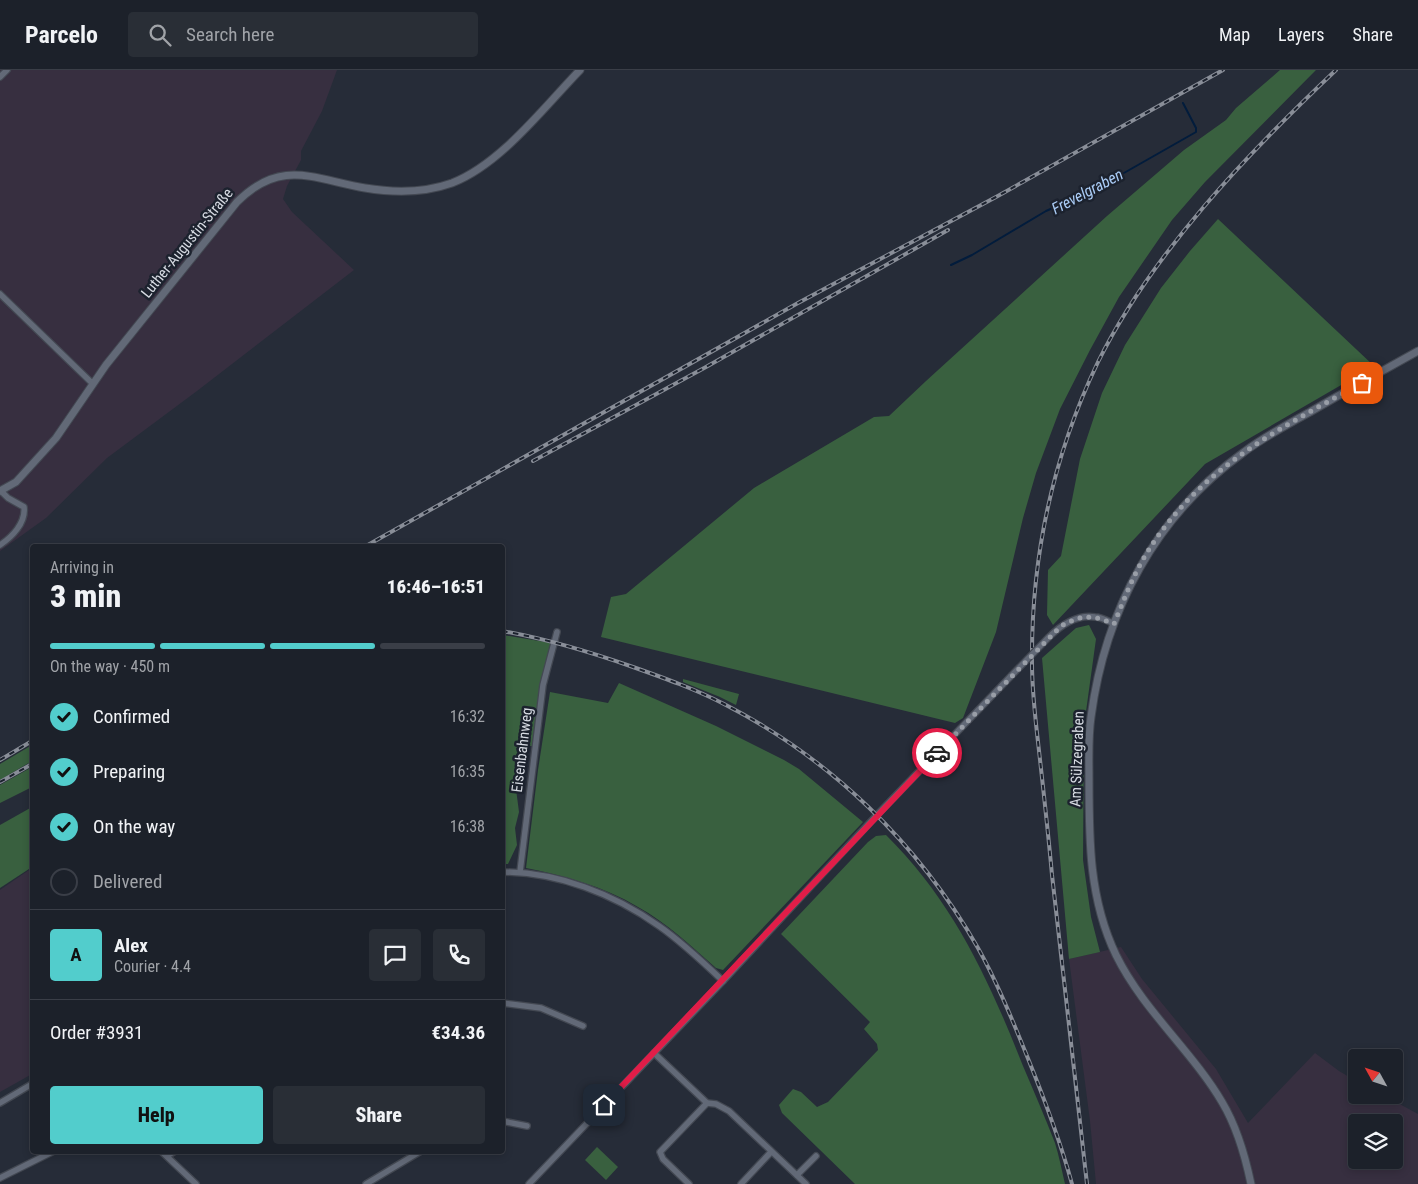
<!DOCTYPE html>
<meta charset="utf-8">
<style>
:root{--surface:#1c212a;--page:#292e36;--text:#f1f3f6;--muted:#a0a3a8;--line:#3a3e47;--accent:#52cdcc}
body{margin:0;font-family:"Roboto Condensed",sans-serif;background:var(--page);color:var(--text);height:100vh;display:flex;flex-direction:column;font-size:19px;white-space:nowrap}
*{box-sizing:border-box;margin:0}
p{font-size:16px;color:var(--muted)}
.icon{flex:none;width:28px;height:28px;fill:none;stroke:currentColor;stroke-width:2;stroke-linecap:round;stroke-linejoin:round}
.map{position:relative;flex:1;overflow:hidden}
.panel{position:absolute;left:30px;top:474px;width:475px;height:610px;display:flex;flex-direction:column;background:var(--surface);border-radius:5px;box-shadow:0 2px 8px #0003,0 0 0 1px var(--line)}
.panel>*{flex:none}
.needle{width:32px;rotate:310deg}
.buttons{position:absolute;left:1348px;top:979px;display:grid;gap:10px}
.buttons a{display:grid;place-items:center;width:55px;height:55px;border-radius:5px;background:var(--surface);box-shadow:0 2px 8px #0003,0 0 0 1px var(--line);font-size:25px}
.pin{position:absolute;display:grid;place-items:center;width:42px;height:42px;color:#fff;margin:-21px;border-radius:10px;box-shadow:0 2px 8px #0006}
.courier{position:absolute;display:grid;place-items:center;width:50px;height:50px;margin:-25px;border:4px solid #e11d48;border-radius:50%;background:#fff;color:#222;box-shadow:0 1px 6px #0007}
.head em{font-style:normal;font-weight:800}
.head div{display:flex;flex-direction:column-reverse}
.head{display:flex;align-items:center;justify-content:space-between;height:85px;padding:0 20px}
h1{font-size:32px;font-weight:800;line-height:38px}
.bar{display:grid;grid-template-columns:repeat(4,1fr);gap:8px 5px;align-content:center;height:60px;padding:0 20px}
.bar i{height:6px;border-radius:4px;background:var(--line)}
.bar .current{background:var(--accent)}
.bar p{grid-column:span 4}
.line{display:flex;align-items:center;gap:12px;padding:0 20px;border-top:1px solid var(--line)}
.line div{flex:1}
.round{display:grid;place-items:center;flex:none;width:52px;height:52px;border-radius:5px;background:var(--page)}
ol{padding:0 20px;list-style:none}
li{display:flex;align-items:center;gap:15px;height:55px}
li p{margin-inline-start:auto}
li .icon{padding:5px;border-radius:50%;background:var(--accent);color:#111;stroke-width:4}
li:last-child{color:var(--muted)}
li i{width:28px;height:28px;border:2px solid var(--line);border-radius:50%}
.primary-button{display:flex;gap:10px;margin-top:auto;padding:10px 20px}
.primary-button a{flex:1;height:58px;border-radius:5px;background:var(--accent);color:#111;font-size:20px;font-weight:800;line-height:58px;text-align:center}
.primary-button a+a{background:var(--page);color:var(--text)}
header{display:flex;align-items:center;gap:30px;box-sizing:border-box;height:70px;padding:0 25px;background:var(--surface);border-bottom:1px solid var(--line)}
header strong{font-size:24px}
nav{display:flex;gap:28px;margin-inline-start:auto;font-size:18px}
.search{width:350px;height:45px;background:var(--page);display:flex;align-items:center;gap:12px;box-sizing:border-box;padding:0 18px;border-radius:5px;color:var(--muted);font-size:19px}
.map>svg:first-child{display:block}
</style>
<header>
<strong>Parcelo</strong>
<div class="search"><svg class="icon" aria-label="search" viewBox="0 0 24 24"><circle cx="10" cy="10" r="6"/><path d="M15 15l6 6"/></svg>Search here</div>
<nav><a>Map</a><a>Layers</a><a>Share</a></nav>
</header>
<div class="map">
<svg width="1418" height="1114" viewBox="0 0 1418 1114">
<rect width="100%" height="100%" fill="#262c38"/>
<g fill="#372f40" fill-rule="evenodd">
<polygon points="0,0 337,0 322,41 301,81 301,90 287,116 283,129 292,142 354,200 197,321 107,388 46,448 0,481"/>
<polygon points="32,798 32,1004 0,1022 0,820"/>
<path d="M 1121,877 L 1142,909 L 1216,999 L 1248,1053 L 1315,983 L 1339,1001 L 1356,1011 L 1356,1025 L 1383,1025 L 1418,1044 L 1418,1114 L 1096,1114 L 1090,1051 L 1069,889 ZM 1356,1052 L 1394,1052 L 1394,1090 L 1356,1090 Z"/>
</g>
<g fill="#39603f">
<polygon points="1280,0 1316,0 1205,112 1172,150 1119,227 1090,280 1060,339 1036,403 1023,448 996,562 963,648 955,653 601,567 611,527 626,524 754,418 874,347 889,346 926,311 1107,146 1184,80 1226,50 1236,38"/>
<polygon points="1218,149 1374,296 1205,394 1053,555 1047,545 1048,500 1061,486 1080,389 1102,323 1125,275 1161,218 1190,181"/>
<polygon points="1089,555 1096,569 1084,656 1083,790 1091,847 1100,882 1069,889 1042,588 1076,558"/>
<polygon points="503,565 551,573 540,614 532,676 522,676 516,678 519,686 516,719 519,742 515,758 517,775 508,794 502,794"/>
<polygon points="683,609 739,624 736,635 720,627 683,612"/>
<path d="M 619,613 L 716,656 L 784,690 L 799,699 L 863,752 L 723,900 L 716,898 C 691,876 667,853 638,837 C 603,816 565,806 526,798 L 538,700 L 550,622 L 608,633 Z"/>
<polygon points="32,675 32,691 0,710 0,694"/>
<polygon points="32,697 32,717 0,733 0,715"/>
<polygon points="32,737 32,797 0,818 0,755"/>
<path d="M 886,765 C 953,831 989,910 1023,996 C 1034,1022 1045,1047 1055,1073 C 1059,1086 1062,1101 1065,1114 L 855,1114 L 782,1043 L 779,1035 L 793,1019 L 801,1022 L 817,1037 L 828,1032 L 878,980 L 877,974 L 864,959 L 870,952 L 781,864 L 868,772 L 876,766 Z"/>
<polygon points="597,1077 618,1097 606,1110 585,1090"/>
</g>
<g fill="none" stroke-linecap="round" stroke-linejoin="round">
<polyline stroke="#021c3c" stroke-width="2" points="951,195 972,185 1046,141 1094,120 1196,62 1196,58 1183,33"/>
<defs>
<g id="minor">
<polyline points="0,7 7,0"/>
<polyline points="0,224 93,314"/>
<path d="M 0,475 C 12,467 26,453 24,437 L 8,428 L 1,421"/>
<path d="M 1049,567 C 1061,555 1078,544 1095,547 C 1102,547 1108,551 1114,554"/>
<path d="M 502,802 C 558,802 614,824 659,856 C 682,872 703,892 723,911"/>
<polyline points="520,802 543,615 557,562"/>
<polyline points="502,933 541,938 583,956"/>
<polyline points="654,983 707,1033 716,1034 729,1041 806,1114"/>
<polyline points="0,1033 32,1014"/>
<polyline points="502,1051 527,1056"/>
<polyline points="161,1081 196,1114"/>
<polyline points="167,1086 175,1081"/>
<polyline points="797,1105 816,1086"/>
<polyline points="0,1108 54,1081"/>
<polyline points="366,1114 421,1081"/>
<polyline points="529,1114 723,911 877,745 1011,606"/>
<polyline points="689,1114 663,1089 660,1082 707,1033"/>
<polyline points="741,1114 771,1082"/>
</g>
<g id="tertiary">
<path d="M 0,421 L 16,412 L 56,368 L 106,295 L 237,132 C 281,88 313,109 365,118 C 395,123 424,123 452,113 C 501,94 544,37 580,0"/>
<path d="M 1251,1114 C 1245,1085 1237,1057 1222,1032 C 1192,981 1143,940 1116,885 C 1089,829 1089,770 1089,709 C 1089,688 1088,667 1091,647 C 1105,540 1156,445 1244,382 C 1264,367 1288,354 1310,342 C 1346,321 1382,301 1418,281"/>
</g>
</defs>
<use href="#minor" stroke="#434852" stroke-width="8"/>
<use href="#tertiary" stroke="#434852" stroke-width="9"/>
<use href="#minor" stroke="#626977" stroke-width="5.5"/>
<use href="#tertiary" stroke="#626977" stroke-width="7"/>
<defs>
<g id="rail">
<polyline points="533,391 706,297 948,160"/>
<polyline points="366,476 798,233 996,127 1223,0"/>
<path d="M 502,561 C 548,569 590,582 633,597 C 664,608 695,619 724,634 C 831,689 918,773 978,878 C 997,912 1012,949 1027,986 C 1044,1028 1060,1070 1072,1114"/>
<polyline points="0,690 32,671"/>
<polyline points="0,712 32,694"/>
<path d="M 1087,1114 C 1076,1011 1064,908 1052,805 C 1048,761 1043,716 1038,672 C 1035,646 1032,619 1032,593 C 1031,488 1053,386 1098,292 C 1152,183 1248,83 1336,0"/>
</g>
</defs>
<use href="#rail" stroke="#898e98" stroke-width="4"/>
<use href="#rail" stroke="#1c222e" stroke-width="2" stroke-dasharray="5.5" stroke-linecap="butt"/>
<defs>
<polyline id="minor-bridge" points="1011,606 1049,567"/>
</defs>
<use href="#minor-bridge" stroke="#434852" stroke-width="8" stroke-linecap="butt"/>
<use href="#minor-bridge" stroke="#626977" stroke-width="5.5"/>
</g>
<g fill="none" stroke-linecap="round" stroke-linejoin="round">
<path stroke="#999ea7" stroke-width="5" stroke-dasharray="0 9" d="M 937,683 L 1061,556 C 1083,544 1092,545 1114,554 C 1123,532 1131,511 1142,491 C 1194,401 1275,361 1362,313"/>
<polyline stroke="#e11d48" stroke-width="6" points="604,1035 937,683"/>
</g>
<g text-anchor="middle" stroke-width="5" stroke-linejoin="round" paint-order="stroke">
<g font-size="15" fill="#d7dbe3" stroke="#1c222e">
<text transform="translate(187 173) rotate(-51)" y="5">Luther-Augustin-Straße</text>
<text transform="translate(522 680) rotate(-83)" y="5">Eisenbahnweg</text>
<text transform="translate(1077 689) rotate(-88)" y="5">Am Sülzegraben</text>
</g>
<g font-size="16" font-style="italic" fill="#aaccf6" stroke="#1c222e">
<text transform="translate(1087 121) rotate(-28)" y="6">Frevelgraben</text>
</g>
</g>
</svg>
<div class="buttons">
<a><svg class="needle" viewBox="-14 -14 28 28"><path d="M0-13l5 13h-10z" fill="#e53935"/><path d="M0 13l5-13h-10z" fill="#a0a3a8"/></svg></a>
<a><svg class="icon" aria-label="layers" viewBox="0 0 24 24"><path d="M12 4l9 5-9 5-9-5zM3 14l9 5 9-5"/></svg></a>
</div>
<div class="pin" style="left:1362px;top:313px;background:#ea580c"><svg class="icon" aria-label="bag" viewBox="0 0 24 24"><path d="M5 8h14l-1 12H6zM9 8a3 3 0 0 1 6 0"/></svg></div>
<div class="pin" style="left:604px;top:1035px;background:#1f2937"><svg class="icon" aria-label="home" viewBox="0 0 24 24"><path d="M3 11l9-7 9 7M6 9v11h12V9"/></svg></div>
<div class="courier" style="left:937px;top:683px"><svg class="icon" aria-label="car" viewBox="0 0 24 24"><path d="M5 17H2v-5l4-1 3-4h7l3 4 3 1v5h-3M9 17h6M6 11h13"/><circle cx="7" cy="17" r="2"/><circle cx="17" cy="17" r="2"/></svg></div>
<section class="panel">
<div class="head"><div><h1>3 min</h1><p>Arriving in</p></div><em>16:46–16:51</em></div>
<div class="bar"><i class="current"></i><i class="current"></i><i class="current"></i><i></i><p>On the way · 450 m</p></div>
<ol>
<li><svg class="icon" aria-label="check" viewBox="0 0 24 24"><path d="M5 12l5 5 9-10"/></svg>Confirmed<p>16:32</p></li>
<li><svg class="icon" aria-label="check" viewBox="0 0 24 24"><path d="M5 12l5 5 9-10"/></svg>Preparing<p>16:35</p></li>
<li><svg class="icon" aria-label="check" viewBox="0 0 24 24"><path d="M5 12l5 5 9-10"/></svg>On the way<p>16:38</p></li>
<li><i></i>Delivered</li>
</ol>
<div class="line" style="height:90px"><b class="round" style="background:var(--accent);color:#111">A</b><div><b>Alex</b><p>Courier · 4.4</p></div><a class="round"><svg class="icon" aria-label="chat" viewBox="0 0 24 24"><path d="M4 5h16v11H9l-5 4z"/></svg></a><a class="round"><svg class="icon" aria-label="phone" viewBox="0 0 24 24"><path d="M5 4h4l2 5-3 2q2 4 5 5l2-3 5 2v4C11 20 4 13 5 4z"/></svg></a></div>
<div class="line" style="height:65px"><div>Order #3931</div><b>€34.36</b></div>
<div class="primary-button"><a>Help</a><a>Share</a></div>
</section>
</div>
